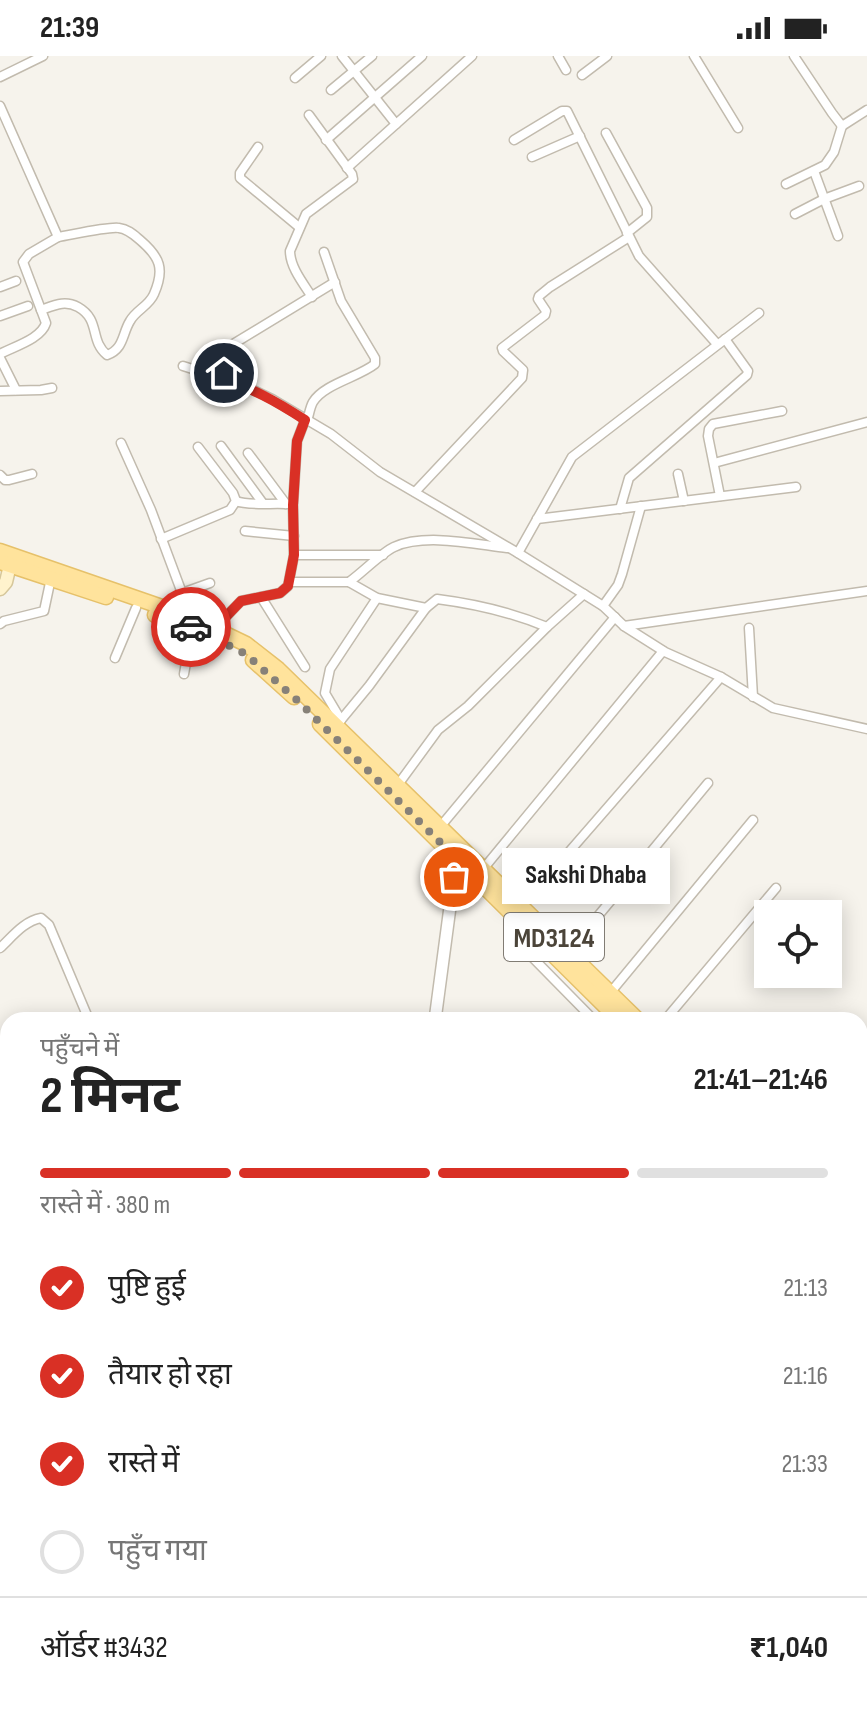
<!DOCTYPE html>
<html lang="hi">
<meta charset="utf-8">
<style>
:root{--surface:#fff;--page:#f6f6f6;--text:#222;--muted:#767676;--line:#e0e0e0;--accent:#d93025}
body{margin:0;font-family:"Sofia Sans Condensed","Noto Sans Devanagari",sans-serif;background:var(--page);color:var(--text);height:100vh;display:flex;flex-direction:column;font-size:30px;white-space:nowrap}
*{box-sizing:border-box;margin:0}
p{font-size:26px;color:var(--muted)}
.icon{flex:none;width:44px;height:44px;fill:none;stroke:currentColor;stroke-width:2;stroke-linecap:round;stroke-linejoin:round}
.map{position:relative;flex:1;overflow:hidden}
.side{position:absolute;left:0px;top:956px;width:868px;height:706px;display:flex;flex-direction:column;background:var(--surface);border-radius:24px 24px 0 0;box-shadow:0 4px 20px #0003}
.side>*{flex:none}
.buttons{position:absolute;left:754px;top:844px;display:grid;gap:16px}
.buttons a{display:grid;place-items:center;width:88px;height:88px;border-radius:0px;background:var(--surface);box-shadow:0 4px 20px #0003;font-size:40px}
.pin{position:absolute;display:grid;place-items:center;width:68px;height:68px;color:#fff;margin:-34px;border:4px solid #fff;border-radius:50%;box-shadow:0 2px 8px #0007}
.courier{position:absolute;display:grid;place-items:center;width:80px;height:80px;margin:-40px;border:6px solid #d93025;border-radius:50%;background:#fff;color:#222;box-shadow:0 2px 10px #0007}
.bubble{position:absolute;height:56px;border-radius:0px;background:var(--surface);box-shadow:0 4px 20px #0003;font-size:26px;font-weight:700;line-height:56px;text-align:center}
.overview em{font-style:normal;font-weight:700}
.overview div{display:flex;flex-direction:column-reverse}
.overview{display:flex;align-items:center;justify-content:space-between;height:136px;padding:0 40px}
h1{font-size:52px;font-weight:700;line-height:60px}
.bar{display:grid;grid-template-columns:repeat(4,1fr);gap:12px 8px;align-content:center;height:96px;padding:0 40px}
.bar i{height:10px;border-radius:6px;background:var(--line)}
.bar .active{background:var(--accent)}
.bar p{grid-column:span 4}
.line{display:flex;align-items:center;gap:20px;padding:0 40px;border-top:2px solid var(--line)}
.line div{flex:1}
ol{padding:0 40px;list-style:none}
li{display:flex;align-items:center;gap:24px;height:88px}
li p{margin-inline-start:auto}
li .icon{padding:8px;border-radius:50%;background:var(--accent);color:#fff;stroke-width:4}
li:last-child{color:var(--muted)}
li i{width:44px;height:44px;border:4px solid var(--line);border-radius:50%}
.status{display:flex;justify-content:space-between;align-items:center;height:56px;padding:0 40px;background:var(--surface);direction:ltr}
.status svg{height:22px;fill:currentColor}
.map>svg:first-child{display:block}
</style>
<div class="status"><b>21:39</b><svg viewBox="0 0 49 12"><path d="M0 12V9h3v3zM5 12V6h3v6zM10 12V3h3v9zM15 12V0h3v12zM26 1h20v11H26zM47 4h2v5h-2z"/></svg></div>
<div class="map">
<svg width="867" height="1661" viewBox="0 0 867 1661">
<rect width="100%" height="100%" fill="#f6f3ec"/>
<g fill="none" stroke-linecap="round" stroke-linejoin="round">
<defs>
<g id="minor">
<polyline points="342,0 396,68"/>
<polyline points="558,0 566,14"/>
<polyline points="694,0 738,72"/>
<polyline points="794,0 832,57 842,70 867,54"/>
<polyline points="582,19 607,0"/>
<polyline points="0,21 43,0"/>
<polyline points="295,22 321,0"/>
<polyline points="331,34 372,0"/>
<path d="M 0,50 L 58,181 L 29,198 L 23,206 L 46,267 C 41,283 15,290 0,298"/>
<path d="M 309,59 L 352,118 L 353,123 L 306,158 L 290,195 C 290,211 303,227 312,241"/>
<polyline points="606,77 647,152 647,161 627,177"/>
<polyline points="326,84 422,0"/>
<polyline points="514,84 562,55 567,55 639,200 717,288"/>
<polyline points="258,91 240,117 240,122 299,171"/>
<polyline points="532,101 580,80"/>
<polyline points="347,112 472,0"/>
<polyline points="814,115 838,180"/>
<polyline points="786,128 825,109 834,96 842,70"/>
<polyline points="795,158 824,143 859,130"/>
<polyline points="0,231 16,225"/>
<path d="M 41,254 C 55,249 65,244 78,251 C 101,264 89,284 107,299 C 124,293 122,278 130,265 C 136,254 149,250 154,238 C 165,213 160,201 140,184 C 134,179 128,173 119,172 C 110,170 71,179 58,181"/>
<polyline points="0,260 28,250"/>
<polyline points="0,302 16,334"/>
<polyline points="183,310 243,329 272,343 331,378 380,416 518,497 603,550 624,570 665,596 721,621 773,652 867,673"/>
<polyline points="219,322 226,311 225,293 335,226"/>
<polyline points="0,335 41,334 52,332"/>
<path d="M 307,365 C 309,359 310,351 313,346 C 324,328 359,321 375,308 L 375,302 L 341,245 L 324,196"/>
<polyline points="121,387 151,454 182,537 192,573 184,618"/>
<polyline points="221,390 262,446"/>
<polyline points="248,397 286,448"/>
<polyline points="714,407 867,366"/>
<polyline points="678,418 684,445"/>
<polyline points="0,419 5,424 9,424 32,418"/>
<polyline points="415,436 522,322 523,314 503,295 502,292 545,259 546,255 538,243 539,240 550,231 629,181"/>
<polyline points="720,440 708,380 709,373 713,368 782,355"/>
<path d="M 236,445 C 249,450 271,447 286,448"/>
<polyline points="620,453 629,422 747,319 748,315 725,283"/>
<polyline points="537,463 796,431"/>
<polyline points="245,475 294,480"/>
<polyline points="161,483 230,454 236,445 233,437 198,391"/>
<polyline points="518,497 572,401 759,257"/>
<polyline points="294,499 383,499"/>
<path d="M 290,526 L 349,526 L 377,542 L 426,552 L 437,543 C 476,548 511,556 547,571 L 584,538"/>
<path d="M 349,526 C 362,517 381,497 394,491 C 425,477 473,488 507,492"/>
<polyline points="182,537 210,527"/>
<polyline points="261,541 305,611"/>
<polyline points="603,550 618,529 622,518 641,450"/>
<polyline points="0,568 4,565 44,555 51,522"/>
<polyline points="624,570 867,535"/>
<polyline points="215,572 241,545 280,537 288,530 294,499 293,449 297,385 305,364"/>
<polyline points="749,572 753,641"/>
<polyline points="115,602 136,552"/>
<polyline points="341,664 325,637 330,613 377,542"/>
<polyline points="336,670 369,630 426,552"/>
<polyline points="397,730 438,674 468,650 547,571"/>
<polyline points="440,771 615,561"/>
<polyline points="484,812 663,595"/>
<polyline points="522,850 721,621"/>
<path d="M 0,892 C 12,881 24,865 41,862 L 49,869 L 89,964"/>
<polyline points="569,895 708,727"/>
<polyline points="528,897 594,964"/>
<polyline points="610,937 753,764"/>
<polyline points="665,964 776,832"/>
<polyline points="0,992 8,1000"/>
<polyline points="0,1076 8,1086"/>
<polyline points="0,1141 8,1133"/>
<polyline points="0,1193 5,1185 7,1174"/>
<polyline points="0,1376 8,1371"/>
<polyline points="0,1445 8,1456"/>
<polyline points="0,1572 8,1565"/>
<polyline points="8,1661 17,1654"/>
<polyline points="166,1661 168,1654"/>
<polyline points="258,1661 266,1654"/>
</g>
<g id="tertiary">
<polyline points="435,964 454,821 466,802"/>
<polyline points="353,1661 354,1654"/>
</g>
<polyline id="secondary" points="0,533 6,526 10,509"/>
<g id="primary">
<polyline points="0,495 188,560 246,588 278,613 638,964"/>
<polyline points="0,506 106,541"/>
<polyline points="155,559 218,584"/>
<polyline points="253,604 294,641"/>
<polyline points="320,668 619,964"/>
<polyline points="860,1178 867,1182"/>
<polyline points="860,1194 867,1199"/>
</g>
</defs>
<use href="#minor" stroke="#c2bbae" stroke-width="11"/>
<use href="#tertiary" stroke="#c2bbae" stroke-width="14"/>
<use href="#secondary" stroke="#d6c79b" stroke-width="15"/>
<use href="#primary" stroke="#e6c16a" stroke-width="17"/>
<use href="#minor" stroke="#fff" stroke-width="8"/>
<use href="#tertiary" stroke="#fff" stroke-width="11"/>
<use href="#secondary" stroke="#fff3cd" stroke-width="12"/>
<use href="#primary" stroke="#ffe39c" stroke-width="14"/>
</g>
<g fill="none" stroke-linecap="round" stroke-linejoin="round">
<polyline stroke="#878178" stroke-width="8" stroke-dasharray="0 14.4" points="191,571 192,573 239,594 248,600 299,646 461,807 454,821"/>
<path stroke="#d93025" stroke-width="10" d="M 191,571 L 188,560 L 215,572 L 241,545 L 280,537 L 288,530 L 294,499 L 293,449 L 297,385 L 305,364 C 277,346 251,331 219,322 L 224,317"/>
</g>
<g text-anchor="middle" stroke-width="6" stroke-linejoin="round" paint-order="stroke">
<rect fill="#fff" stroke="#817c74" stroke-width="2" x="504" y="857" width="100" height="48" rx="6"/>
<g font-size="28" font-weight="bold" fill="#4b4439">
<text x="554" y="891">MD3124</text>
</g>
</g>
</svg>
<div class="buttons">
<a><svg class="icon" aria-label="locate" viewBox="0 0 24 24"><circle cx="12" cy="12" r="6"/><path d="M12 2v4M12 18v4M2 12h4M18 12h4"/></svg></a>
</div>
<div class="pin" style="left:454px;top:821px;background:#ea580c"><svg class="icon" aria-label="bag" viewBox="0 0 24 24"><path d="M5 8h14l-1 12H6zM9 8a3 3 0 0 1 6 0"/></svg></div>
<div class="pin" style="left:224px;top:317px;background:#1f2937"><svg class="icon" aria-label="home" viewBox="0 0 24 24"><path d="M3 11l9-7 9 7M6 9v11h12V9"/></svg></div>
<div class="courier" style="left:191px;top:571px"><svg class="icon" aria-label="car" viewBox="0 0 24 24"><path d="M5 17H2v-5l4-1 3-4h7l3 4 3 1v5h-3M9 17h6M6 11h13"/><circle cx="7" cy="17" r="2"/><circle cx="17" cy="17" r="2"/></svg></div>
<div class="bubble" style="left:502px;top:792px;width:168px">Sakshi Dhaba</div>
<section class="side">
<div class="overview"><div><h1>2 मिनट</h1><p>पहुँचने में</p></div><em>21:41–21:46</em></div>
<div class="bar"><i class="active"></i><i class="active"></i><i class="active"></i><i></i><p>रास्ते में · 380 m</p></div>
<ol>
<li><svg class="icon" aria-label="check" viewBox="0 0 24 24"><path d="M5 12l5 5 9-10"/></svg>पुष्टि हुई<p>21:13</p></li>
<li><svg class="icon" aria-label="check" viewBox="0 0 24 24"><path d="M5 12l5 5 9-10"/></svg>तैयार हो रहा<p>21:16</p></li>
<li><svg class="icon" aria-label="check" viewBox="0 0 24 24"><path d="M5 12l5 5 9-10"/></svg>रास्ते में<p>21:33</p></li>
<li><i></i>पहुँच गया</li>
</ol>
<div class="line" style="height:104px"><div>ऑर्डर #3432</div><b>₹1,040</b></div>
</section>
</div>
